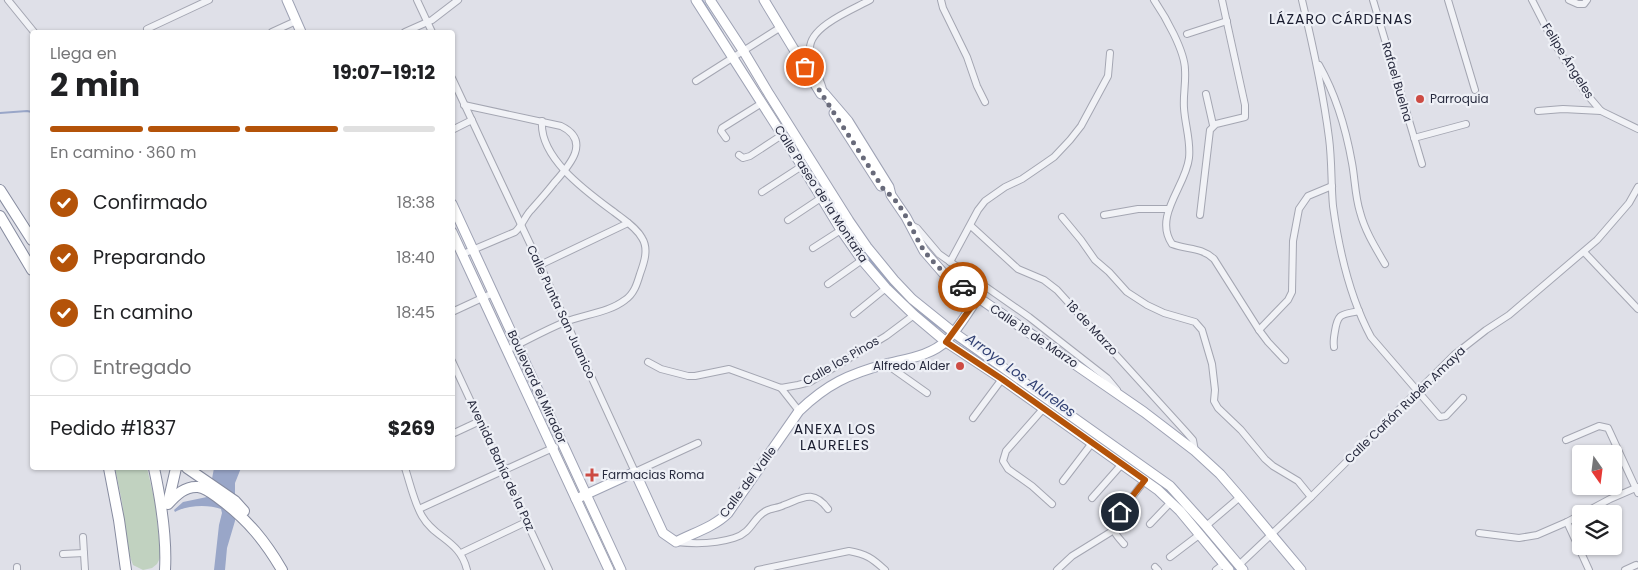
<!DOCTYPE html>
<html lang="es">
<meta charset="utf-8">
<style>
:root{--surface:#fff;--page:#f2f2f2;--text:#202124;--muted:#757577;--line:#e0e0e0;--accent:#b45309}
body{margin:0;font-family:Poppins,sans-serif;background:var(--page);color:var(--text);height:100vh;display:flex;flex-direction:column;font-size:19px;white-space:nowrap}
*{box-sizing:border-box;margin:0}
p{font-size:16px;color:var(--muted)}
.icon{flex:none;width:28px;height:28px;fill:none;stroke:currentColor;stroke-width:2;stroke-linecap:round;stroke-linejoin:round}
.map{position:relative;flex:1;overflow:hidden}
.side{position:absolute;left:30px;top:30px;width:425px;height:440px;display:flex;flex-direction:column;background:var(--surface);border-radius:5px;box-shadow:0 1px 4px #0004}
.side>*{flex:none}
.needle{width:32px;rotate:166deg}
.buttons{position:absolute;left:1572px;top:445px;display:grid;gap:10px}
.buttons a{display:grid;place-items:center;width:50px;height:50px;border-radius:5px;background:var(--surface);box-shadow:0 1px 4px #0004;font-size:25px}
.pin{position:absolute;display:grid;place-items:center;width:42px;height:42px;color:#fff;margin:-21px;border:2px solid #fff;border-radius:50%;box-shadow:0 1px 5px #0007}
.courier{position:absolute;display:grid;place-items:center;width:50px;height:50px;margin:-25px;border:4px solid #b45309;border-radius:50%;background:#fff;color:#222;box-shadow:0 1px 6px #0007}
.headline em{font-style:normal;font-weight:700}
.headline div{display:flex;flex-direction:column-reverse}
.headline{display:flex;align-items:center;justify-content:space-between;height:85px;padding:0 20px}
h1{font-size:32px;font-weight:700;line-height:38px}
.bar{display:grid;grid-template-columns:repeat(4,1fr);gap:8px 5px;align-content:center;height:60px;padding:0 20px}
.bar i{height:6px;border-radius:4px;background:var(--line)}
.bar .active{background:var(--accent)}
.bar p{grid-column:span 4}
.line{display:flex;align-items:center;gap:12px;padding:0 20px;border-top:1px solid var(--line)}
.line div{flex:1}
ol{padding:0 20px;list-style:none}
li{display:flex;align-items:center;gap:15px;height:55px}
li p{margin-inline-start:auto}
li .icon{padding:5px;border-radius:50%;background:var(--accent);color:#fff;stroke-width:4}
li:last-child{color:var(--muted)}
li i{width:28px;height:28px;border:2px solid var(--line);border-radius:50%}
.map>svg:first-child{display:block}
</style>
<div class="map">
<svg width="1638" height="570" viewBox="0 0 1638 570">
<rect width="100%" height="100%" fill="#dfe0e8"/>
<polygon fill="#c1d2c0" points="115,468 147,468 155,502 161,556 157,564 152,568 143,570 133,565 128,551 122,502"/>
<path fill="#99a6c8" d="M 214,468 L 241,468 L 235,483 L 235,521 L 227,548 L 225,570 L 214,570 L 219,525 L 222,513 L 221,509 C 208,504 187,505 175,512 L 174,510 L 183,502 L 207,497 L 209,495 Z"/>
<g fill="none" stroke-linecap="round" stroke-linejoin="round">
<g stroke="#99a6c8" stroke-width="2">
<polyline points="702,0 723,34"/>
<polyline points="0,113 27,111 32,112"/>
<path d="M 815,179 C 845,224 873,272 914,308 C 924,317 936,325 948,334"/>
<polyline points="953,338 1147,476 1175,497"/>
<polyline points="1179,503 1236,570"/>
</g>
<defs>
<g id="minor">
<polyline points="8,0 34,32"/>
<polyline points="417,0 432,32"/>
<polyline points="941,0 943,8 967,57 977,86 985,102"/>
<path d="M 1154,0 C 1165,16 1185,51 1185,70 C 1186,83 1183,95 1184,108 C 1185,125 1191,141 1189,158 C 1186,186 1153,216 1172,244 C 1188,250 1201,247 1214,259 L 1259,330 L 1268,342 L 1285,360"/>
<path d="M 1302,0 C 1313,46 1323,91 1329,138 C 1332,161 1331,184 1333,206 C 1339,250 1350,298 1371,337 L 1440,417 L 1446,416 L 1463,398"/>
<polyline points="1373,0 1422,164"/>
<polyline points="1448,0 1475,90"/>
<polyline points="1532,0 1553,41 1584,91 1601,111 1638,129"/>
<polyline points="1569,0 1578,4 1584,4 1587,0"/>
<polyline points="147,29 209,0"/>
<polyline points="272,32 296,21"/>
<polyline points="405,32 432,20 458,0"/>
<polyline points="1187,34 1227,21"/>
<path d="M 1319,65 C 1336,95 1346,129 1352,163 C 1355,179 1355,196 1360,212 C 1365,231 1375,247 1385,264"/>
<polyline points="452,78 540,265 635,472 698,443"/>
<polyline points="696,81 781,27"/>
<path d="M 823,94 L 824,93 C 821,78 810,63 810,48 C 810,26 854,9 870,0"/>
<polyline points="1206,94 1213,125"/>
<polyline points="1538,111 1563,109 1601,111"/>
<polyline points="452,130 472,120"/>
<polyline points="726,138 721,131 722,128 762,103"/>
<polyline points="1414,138 1466,124"/>
<polyline points="739,155 743,158 750,156 782,135"/>
<polyline points="762,192 802,166"/>
<polyline points="1104,215 1138,209 1168,209"/>
<polyline points="1200,215 1210,130 1216,124 1245,117 1245,105 1222,0"/>
<polyline points="1062,217 1081,240 1095,260 1109,272 1127,292 1147,305 1164,313 1195,322 1202,330 1212,364 1215,390 1214,401 1218,408 1241,430 1265,459 1273,466 1298,481 1311,497"/>
<polyline points="788,220 821,198"/>
<polyline points="911,225 917,228 939,254 1029,317 1107,378 1117,390"/>
<polyline points="971,226 1018,269 1044,280 1057,290 1186,432 1193,440 1195,451"/>
<polyline points="813,248 841,230"/>
<polyline points="1584,252 1638,309"/>
<path d="M 463,254 L 515,232 C 522,226 525,216 531,210 C 539,201 547,192 554,183 C 569,166 592,141 561,126 L 464,105"/>
<polyline points="950,262 978,210 985,201 1005,187 1022,179 1041,166 1054,157 1070,140 1081,126 1108,76 1110,53"/>
<polyline points="540,265 628,223"/>
<polyline points="828,284 862,260"/>
<polyline points="452,312 493,293"/>
<polyline points="854,314 886,288"/>
<polyline points="1259,330 1288,300 1292,292 1293,241 1299,209 1308,196 1332,186"/>
<path d="M 1334,347 C 1333,341 1334,337 1335,331 C 1338,312 1342,315 1359,311"/>
<path d="M 507,350 C 526,341 545,330 565,322 C 585,314 608,313 625,300 C 634,294 637,284 640,274 C 644,263 649,249 642,238 C 636,227 623,219 614,212 C 587,192 539,158 542,121"/>
<polyline points="452,361 549,570"/>
<polyline points="648,362 661,369 688,376 695,376 729,369 781,388 798,385 810,382 886,336 914,315"/>
<polyline points="886,364 927,393"/>
<polyline points="781,388 799,411"/>
<polyline points="1043,409 1006,451 1003,461 1008,469 1032,486 1052,504"/>
<polyline points="973,418 1002,379"/>
<polyline points="452,434 480,421"/>
<polyline points="1566,440 1599,426 1608,428 1638,493"/>
<path d="M 405,468 C 410,483 414,502 422,516 C 435,539 460,540 467,570"/>
<polyline points="1063,481 1092,443"/>
<polyline points="1092,498 1122,464"/>
<polyline points="419,509 555,447"/>
<polyline points="1567,522 1589,570"/>
<polyline points="1150,524 1171,502"/>
<polyline points="1206,526 1240,497"/>
<polyline points="1479,533 1519,538 1537,535 1567,522 1610,499 1638,487"/>
<polyline points="83,537 85,570"/>
<path d="M 676,542 C 695,544 715,544 734,538 C 753,532 753,517 766,511 C 771,508 779,508 784,505 C 803,498 813,489 828,509"/>
<path d="M 1124,544 C 1117,536 1112,532 1114,521 L 1145,480"/>
<polyline points="461,553 526,522"/>
<polyline points="63,554 84,553"/>
<polyline points="1170,557 1199,535"/>
<polyline points="1239,565 1311,497 1454,355 1486,330 1509,315 1597,240 1629,203 1638,187"/>
<polyline points="17,567 17,570"/>
<polyline points="1155,567 1158,570"/>
<path d="M 758,570 L 849,551 C 866,554 872,558 885,570"/>
<polyline points="1057,570 1072,556 1114,530"/>
<polyline points="1216,570 1224,564"/>
<polyline points="1625,570 1636,565"/>
</g>
<g id="major">
<polyline points="287,0 301,32"/>
<polyline points="696,0 802,166 841,230 862,260 886,288 914,315 946,342 1002,379 1158,490 1180,511 1229,570"/>
<polyline points="710,0 744,52 769,94 849,221 867,247 894,280 912,299 953,332 1170,486 1206,526 1243,570"/>
<polyline points="764,0 821,94"/>
<polyline points="819,90 824,93 848,121 889,187 891,195 906,217 924,251 944,274 1144,412 1195,451 1220,474 1240,497 1301,570"/>
<polyline points="834,113 881,186"/>
<polyline points="452,204 621,570"/>
<polyline points="452,232 609,570"/>
<path d="M 576,499 L 635,472 L 663,533 L 676,542 C 693,533 714,527 728,513 L 799,411 C 827,384 849,374 886,364 C 905,359 931,356 946,341 C 958,330 968,311 978,298"/>
</g>
<g id="highway">
<polyline points="0,190 32,240"/>
<polyline points="0,216 32,270"/>
<polyline points="109,468 119,520 126,570"/>
<path d="M 154,468 C 161,501 167,536 165,570"/>
<polyline points="187,468 235,501 244,511"/>
<polyline points="168,503 176,468"/>
<path d="M 168,504 C 176,495 185,486 198,487 C 207,488 214,495 221,500 C 248,520 265,541 282,570"/>
</g>
</defs>
<use href="#minor" stroke="#a4a6b2" stroke-width="8"/>
<use href="#major" stroke="#9ea2b4" stroke-width="11"/>
<use href="#highway" stroke="#868b9f" stroke-width="12"/>
<use href="#minor" stroke="#f1f2f6" stroke-width="6"/>
<use href="#major" stroke="#fff" stroke-width="9"/>
<use href="#highway" stroke="#fff" stroke-width="10"/>
</g>
<g fill="none" stroke-linecap="round" stroke-linejoin="round">
<path stroke="#686a7a" stroke-width="5" stroke-dasharray="0 9" d="M 805,67 C 830,108 858,149 884,190 C 904,204 911,230 923,249 C 934,265 948,276 963,287"/>
<polyline stroke="#b45309" stroke-width="6" points="963,287 978,298 946,342 1002,379 1145,480 1120,512"/>
</g>
<g fill="#cd4b43" stroke="#eef0f6" stroke-width="2">
<circle cx="1420" cy="99" r="5"/>
<circle cx="960" cy="366" r="5"/>
<path d="M589.5 467.5h5v5h5v5h-5v5h-5v-5h-5v-5h5z"/>
</g>
<g text-anchor="middle" stroke-width="4.5" stroke-linejoin="round" paint-order="stroke">
<g font-size="12" fill="#282b3f" stroke="#eef0f6">
<text transform="translate(1568 61) rotate(58)" y="4">Felipe Ángeles</text>
<text transform="translate(1397 82) rotate(74)" y="4">Rafael Buelna</text>
<text transform="translate(821 194) rotate(57)" y="4">Calle Paseo de la Montaña</text>
<text transform="translate(561 312) rotate(65)" y="4">Calle Punta San Juanico</text>
<text transform="translate(1092 328) rotate(47)" y="4">18 de Marzo</text>
<text transform="translate(1034 336) rotate(34)" y="4">Calle 18 de Marzo</text>
<text transform="translate(841 361) rotate(-30)" y="4">Calle los Pinos</text>
<text transform="translate(537 387) rotate(65)" y="4">Boulevard el Mirador</text>
<text transform="translate(1405 405) rotate(-44)" y="4">Calle Cañón Rubén Amaya</text>
<text transform="translate(501 465) rotate(65)" y="4">Avenida Bahía de la Paz</text>
<text transform="translate(748 482) rotate(-53)" y="4">Calle del Valle</text>
</g>
<g font-size="12" fill="#282b3f" stroke="#eef0f6" text-anchor="start">
<text x="1430" y="103">Parroquia</text>
<text x="950" y="370" text-anchor="end">Alfredo Alder</text>
<text x="602" y="479">Farmacias Roma</text>
</g>
<g font-size="14" letter-spacing="1" fill="#1a1d30" stroke="#eef0f6">
<text x="1341" y="24">LÁZARO CÁRDENAS</text>
<text x="835" y="434">ANEXA LOS<tspan x="835" dy="16">LAURELES</tspan></text>
</g>
<g font-size="14" font-style="italic" fill="#324173" stroke="#eef0f6">
<text transform="translate(1021 375) rotate(36)" y="5">Arroyo Los Alureles</text>
</g>
</g>
</svg>
<div class="buttons">
<a><svg class="needle" viewBox="-14 -14 28 28"><path d="M0-13l5 13h-10z" fill="#e53935"/><path d="M0 13l5-13h-10z" fill="#757577"/></svg></a>
<a><svg class="icon" aria-label="layers" viewBox="0 0 24 24"><path d="M12 4l9 5-9 5-9-5zM3 14l9 5 9-5"/></svg></a>
</div>
<div class="pin" style="left:805px;top:67px;background:#ea580c"><svg class="icon" aria-label="bag" viewBox="0 0 24 24"><path d="M5 8h14l-1 12H6zM9 8a3 3 0 0 1 6 0"/></svg></div>
<div class="pin" style="left:1120px;top:512px;background:#1f2937"><svg class="icon" aria-label="home" viewBox="0 0 24 24"><path d="M3 11l9-7 9 7M6 9v11h12V9"/></svg></div>
<div class="courier" style="left:963px;top:287px"><svg class="icon" aria-label="car" viewBox="0 0 24 24"><path d="M5 17H2v-5l4-1 3-4h7l3 4 3 1v5h-3M9 17h6M6 11h13"/><circle cx="7" cy="17" r="2"/><circle cx="17" cy="17" r="2"/></svg></div>
<section class="side">
<div class="headline"><div><h1>2 min</h1><p>Llega en</p></div><em>19:07–19:12</em></div>
<div class="bar"><i class="active"></i><i class="active"></i><i class="active"></i><i></i><p>En camino · 360 m</p></div>
<ol>
<li><svg class="icon" aria-label="check" viewBox="0 0 24 24"><path d="M5 12l5 5 9-10"/></svg>Confirmado<p>18:38</p></li>
<li><svg class="icon" aria-label="check" viewBox="0 0 24 24"><path d="M5 12l5 5 9-10"/></svg>Preparando<p>18:40</p></li>
<li><svg class="icon" aria-label="check" viewBox="0 0 24 24"><path d="M5 12l5 5 9-10"/></svg>En camino<p>18:45</p></li>
<li><i></i>Entregado</li>
</ol>
<div class="line" style="height:65px"><div>Pedido #1837</div><b>$269</b></div>
</section>
</div>
